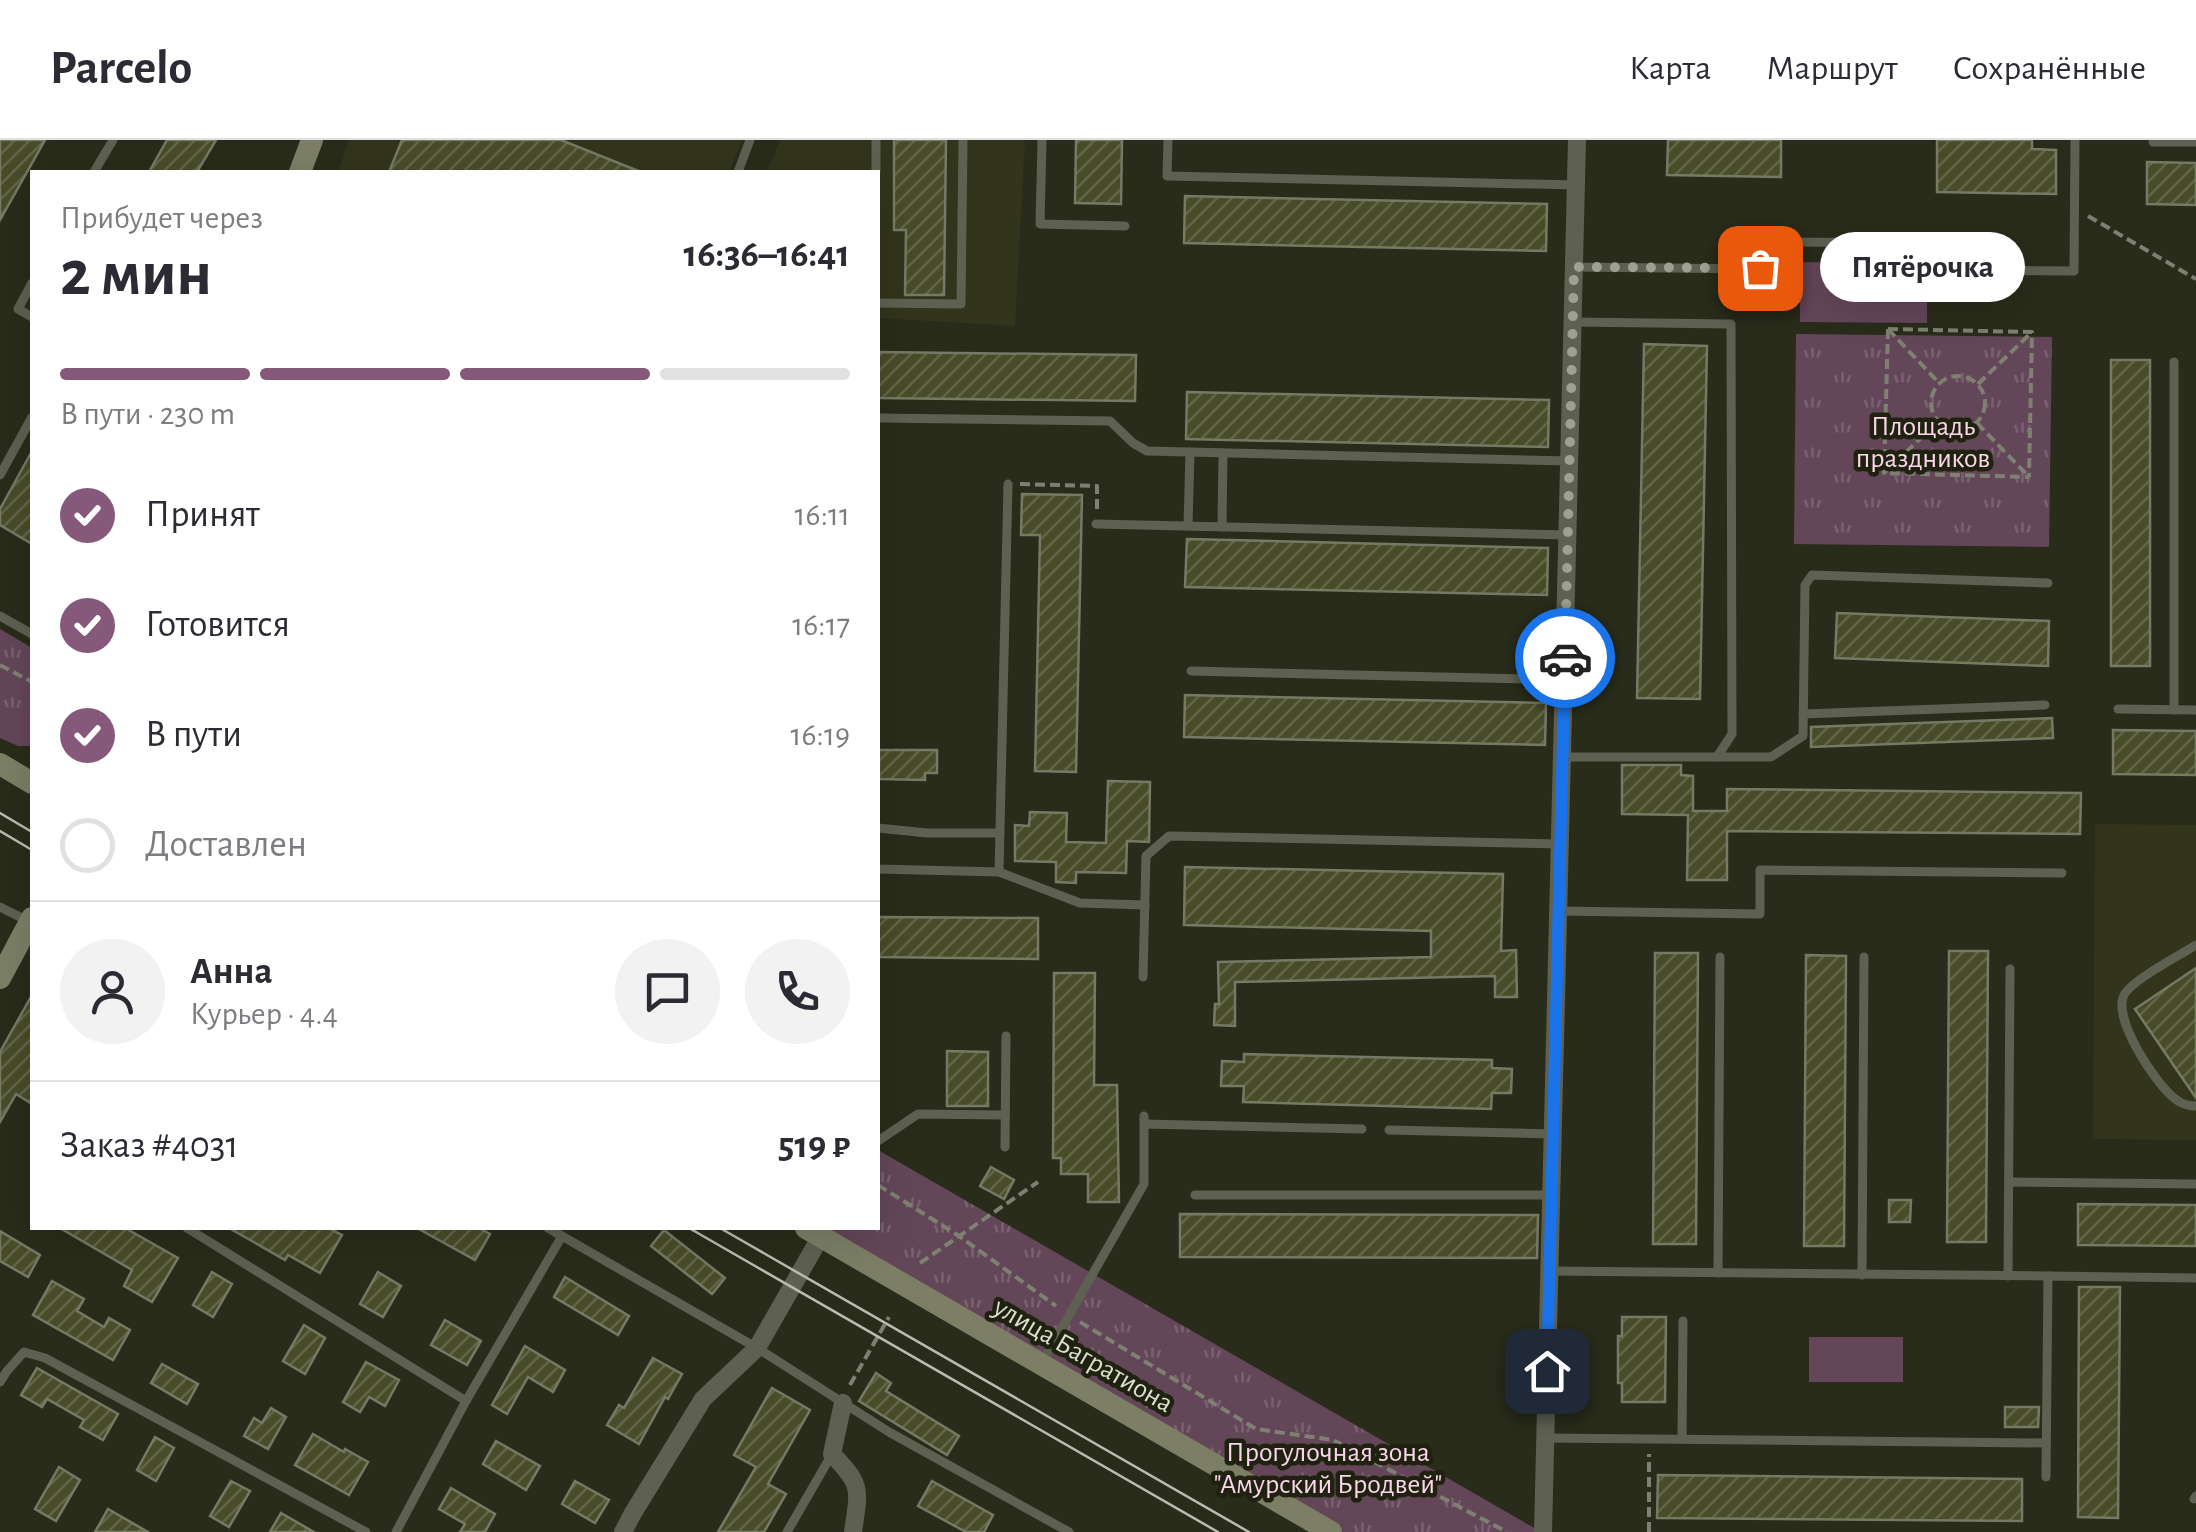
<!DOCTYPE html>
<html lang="ru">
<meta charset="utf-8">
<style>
:root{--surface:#fff;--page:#f2f2f3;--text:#2b2b33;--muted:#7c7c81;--line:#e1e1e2;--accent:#86597b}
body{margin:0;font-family:"Alegreya Sans",sans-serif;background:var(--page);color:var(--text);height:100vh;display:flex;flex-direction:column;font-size:38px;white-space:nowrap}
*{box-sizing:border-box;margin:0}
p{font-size:32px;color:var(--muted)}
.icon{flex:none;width:55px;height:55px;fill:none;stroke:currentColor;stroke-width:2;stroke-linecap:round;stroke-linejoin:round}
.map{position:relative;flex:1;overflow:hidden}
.drawer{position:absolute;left:30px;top:30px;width:850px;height:1060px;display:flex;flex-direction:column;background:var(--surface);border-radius:0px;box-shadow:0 10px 40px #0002}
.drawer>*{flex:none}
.pin{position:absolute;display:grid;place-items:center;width:85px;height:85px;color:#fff;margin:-42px;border-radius:20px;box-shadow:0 5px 15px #0006}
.courier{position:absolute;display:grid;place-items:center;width:100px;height:100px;margin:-50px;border:8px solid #1a73e8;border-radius:50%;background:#fff;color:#222;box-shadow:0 2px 12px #0007}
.bubble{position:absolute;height:70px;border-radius:35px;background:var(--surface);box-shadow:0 10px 40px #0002;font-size:32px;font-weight:700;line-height:70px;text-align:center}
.headline em{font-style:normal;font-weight:700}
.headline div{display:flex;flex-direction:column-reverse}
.headline{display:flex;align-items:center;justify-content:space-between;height:170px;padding:0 30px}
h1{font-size:65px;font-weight:700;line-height:75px}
.bar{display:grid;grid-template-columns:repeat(4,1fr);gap:15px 10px;align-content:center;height:120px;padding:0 30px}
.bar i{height:12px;border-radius:8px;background:var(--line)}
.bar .current{background:var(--accent)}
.bar p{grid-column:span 4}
.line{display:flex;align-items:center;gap:25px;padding:0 30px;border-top:2px solid var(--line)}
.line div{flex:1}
.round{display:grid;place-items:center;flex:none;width:105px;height:105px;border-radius:52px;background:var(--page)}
ol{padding:0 30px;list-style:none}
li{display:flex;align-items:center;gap:30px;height:110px}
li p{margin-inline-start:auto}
li .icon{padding:10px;border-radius:50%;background:var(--accent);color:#fff;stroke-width:4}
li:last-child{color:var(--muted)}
li i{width:55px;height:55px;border:5px solid var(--line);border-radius:50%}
header{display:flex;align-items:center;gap:60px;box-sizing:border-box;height:140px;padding:0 50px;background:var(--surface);border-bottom:2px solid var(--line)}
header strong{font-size:48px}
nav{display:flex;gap:55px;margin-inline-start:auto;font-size:35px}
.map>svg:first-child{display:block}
</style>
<header>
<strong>Parcelo</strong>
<nav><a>Карта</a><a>Маршрут</a><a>Сохранённые</a></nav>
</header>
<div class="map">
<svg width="2196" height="1392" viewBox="0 0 2196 1392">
<defs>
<pattern id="park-tufts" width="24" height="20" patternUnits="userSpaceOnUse" patternTransform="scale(2.5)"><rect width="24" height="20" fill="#644659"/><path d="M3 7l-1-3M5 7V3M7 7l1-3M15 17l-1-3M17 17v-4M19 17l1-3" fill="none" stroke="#7a6070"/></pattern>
<pattern id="building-hatch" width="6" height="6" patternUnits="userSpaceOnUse" patternTransform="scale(2.5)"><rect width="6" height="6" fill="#484c29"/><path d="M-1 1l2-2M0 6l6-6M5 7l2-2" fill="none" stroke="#626547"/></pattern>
</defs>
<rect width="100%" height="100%" fill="#292c1a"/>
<g fill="#32341b">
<polygon points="349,0 742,0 729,32 338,32"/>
<polygon points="780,0 1025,0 1015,186 878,178 878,32 767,32"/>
<polygon points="2095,684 2196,685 2196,1000 2093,999"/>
</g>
<g fill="#644659">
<polygon points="1800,122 1927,124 1927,183 1800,182"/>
<rect x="1809" y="1197" width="94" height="45"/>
</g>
<g fill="url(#park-tufts)">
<polygon points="1796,194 2052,197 2049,407 1794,404"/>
<polygon points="0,489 32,508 32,606 18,606 0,598"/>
<polygon points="878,1010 1541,1392 1340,1392 817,1088 878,1088"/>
</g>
<g fill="url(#building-hatch)" stroke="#767964" stroke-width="2.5">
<polygon points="0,0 45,0 0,80"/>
<polygon points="167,0 216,0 197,32 149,32"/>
<polygon points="402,0 561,0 641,32 389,32"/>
<polygon points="894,0 946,0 944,155 905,155 906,90 894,90"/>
<polygon points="1076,0 1122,0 1121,64 1075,63"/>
<polygon points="1668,0 1781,0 1781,37 1667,35"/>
<polygon points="1937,0 2032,0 2032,9 2056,10 2056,54 1937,52"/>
<polygon points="2147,22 2196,23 2196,65 2147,64"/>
<polygon points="1185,56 1547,64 1546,111 1184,103"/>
<polygon points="1644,204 1707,206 1700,559 1637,558"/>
<polygon points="878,212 1136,215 1135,261 878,258"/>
<rect x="2111" y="220" width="39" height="306"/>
<polygon points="1187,252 1549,260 1548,307 1186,299"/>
<polygon points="32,311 32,404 0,385 0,369"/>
<polygon points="1022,354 1082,355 1076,632 1035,631 1040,395 1021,395"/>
<polygon points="1187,399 1548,408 1547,455 1185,447"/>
<polygon points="1837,473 2049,481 2048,526 1835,518"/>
<polygon points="1185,555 1546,563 1545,605 1184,597"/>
<polygon points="2052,578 2053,598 1811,607 1811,587"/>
<polygon points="2113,590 2196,591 2196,635 2113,634"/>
<polygon points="879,610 937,610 937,633 925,633 925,640 879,639"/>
<polygon points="1622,625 1681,625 1681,635 1693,636 1693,671 1727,671 1727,649 2081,653 2080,694 1727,691 1727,740 1687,740 1688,675 1622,674"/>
<polygon points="1108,641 1150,642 1149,702 1127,701 1126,733 1076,732 1076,743 1056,742 1056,722 1015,721 1015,685 1029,686 1030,672 1067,673 1066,702 1106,703"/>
<polygon points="1185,727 1503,734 1501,811 1516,810 1517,857 1495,857 1495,836 1235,842 1235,886 1214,885 1215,864 1219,864 1218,822 1431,817 1431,791 1184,785"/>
<polygon points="878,777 1038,778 1038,819 878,817"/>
<polygon points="1949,811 1988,811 1986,1102 1947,1102"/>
<polygon points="1655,813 1698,813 1696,1104 1653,1104"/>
<polygon points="1806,815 1846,816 1844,1106 1804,1106"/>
<polygon points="2196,828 2196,958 2135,869"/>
<polygon points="1054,833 1095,833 1094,945 1117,945 1119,1062 1088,1062 1088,1034 1061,1034 1061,1018 1053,1018"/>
<polygon points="32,855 32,964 16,954 0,982 0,912"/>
<polygon points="947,911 988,912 988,966 947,966"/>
<polygon points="1244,914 1492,920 1492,928 1512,929 1511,953 1492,953 1491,969 1243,962 1244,946 1221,946 1222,921 1244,922"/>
<polygon points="991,1027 1014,1040 1004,1059 980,1046"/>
<polygon points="1889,1060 1911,1060 1910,1082 1889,1082"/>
<polygon points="2078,1064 2196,1065 2196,1106 2078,1105"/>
<polygon points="1180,1074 1538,1075 1537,1118 1180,1117"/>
<polygon points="60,1088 125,1088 178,1118 152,1162 124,1146 132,1130"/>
<polygon points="229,1088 328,1088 342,1095 320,1133 288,1115 285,1120"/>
<polygon points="417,1088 479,1088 490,1094 475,1120"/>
<polygon points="664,1090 725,1138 712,1154 651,1106"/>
<polygon points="0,1091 40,1115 28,1137 0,1121"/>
<polygon points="212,1132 232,1144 213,1177 193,1165"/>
<polygon points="378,1132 401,1146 383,1177 360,1164"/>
<polygon points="565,1137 629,1176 618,1195 554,1157"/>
<polygon points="52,1141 84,1159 77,1171 104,1187 109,1178 130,1190 113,1220 33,1175"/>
<polygon points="2079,1147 2120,1147 2118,1378 2078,1377"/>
<polygon points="1622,1177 1666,1177 1665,1262 1622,1262 1622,1243 1618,1243 1618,1196 1622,1196"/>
<polygon points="445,1180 481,1201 467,1225 431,1205"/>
<polygon points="304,1185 325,1198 305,1234 283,1221"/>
<polygon points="525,1206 565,1230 553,1252 528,1237 507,1274 492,1265"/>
<polygon points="653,1218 682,1234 668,1259 665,1257 639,1304 607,1285 619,1265 624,1268"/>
<polygon points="366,1222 399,1240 385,1266 369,1257 360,1272 343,1262"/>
<polygon points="162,1224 198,1244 187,1264 151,1243"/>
<polygon points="37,1228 118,1274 103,1300 80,1287 84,1280 47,1259 42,1267 21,1255"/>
<polygon points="876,1233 891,1243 886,1251 959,1296 947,1315 859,1261"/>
<polygon points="772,1248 810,1270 768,1344 786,1354 764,1392 718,1392 756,1327 734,1315"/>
<polygon points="2005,1267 2039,1267 2038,1287 2005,1287"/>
<polygon points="271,1268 286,1277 268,1309 244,1296 254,1278 262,1283"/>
<polygon points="313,1294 344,1312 345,1309 368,1322 349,1355 295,1325"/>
<polygon points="155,1297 174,1308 156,1341 137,1330"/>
<polygon points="496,1301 540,1326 526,1350 483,1324"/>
<polygon points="59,1327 80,1340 56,1381 35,1369"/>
<polygon points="1658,1335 2022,1339 2022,1381 1657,1378"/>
<polygon points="231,1341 250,1351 229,1387 210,1376"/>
<polygon points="575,1341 609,1360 595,1383 562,1364"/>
<polygon points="932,1341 993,1375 984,1392 966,1392 918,1366"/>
<polygon points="451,1348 495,1374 485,1392 460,1392 465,1384 439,1369"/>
<polygon points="108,1369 148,1392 95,1392"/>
<polygon points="281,1373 314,1392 270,1392"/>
</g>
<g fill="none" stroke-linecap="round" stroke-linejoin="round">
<g stroke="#7e8171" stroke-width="4" stroke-dasharray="10 5" stroke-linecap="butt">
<polyline points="2088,76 2196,139"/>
<polyline points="1888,189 1884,333 2029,337"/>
<polyline points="1888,189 2032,192 2029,337"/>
<polyline points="1888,189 1939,243"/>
<circle cx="1958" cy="263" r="27"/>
<polyline points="1978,244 2032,192"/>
<polyline points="1977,283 2029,337"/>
<polyline points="1884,333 1938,282"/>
<polyline points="1020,344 1097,346 1097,369"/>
<polyline points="0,525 32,542"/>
<polyline points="878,1045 959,1096 1056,1166"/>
<polyline points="920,1123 1038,1042"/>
<polyline points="1080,1182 1256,1289 1333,1300 1507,1392"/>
<polyline points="850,1245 889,1177"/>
<polyline points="1649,1392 1649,1314"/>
</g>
<g stroke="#5e6051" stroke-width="9">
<polyline points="1042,0 1040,84 1125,86"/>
<polyline points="1168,0 1167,36 1576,45"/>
<polyline points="2153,2 2196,2"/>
<polyline points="94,32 113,0"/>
<polyline points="738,32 750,0"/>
<polyline points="876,32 876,0"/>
<polyline points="1574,127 1760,129 1761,102 1953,103 1953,130 2074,131 2075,0"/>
<polyline points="32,143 18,169 32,177"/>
<polyline points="878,163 961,164 963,0"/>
<polyline points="2174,222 2174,570"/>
<polyline points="878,278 1110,281 1133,303 1147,311 1569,321"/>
<polyline points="0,335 32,277"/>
<polyline points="1096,384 1568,395"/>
<polyline points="1188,386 1190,312"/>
<polyline points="1222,387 1223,313"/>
<polyline points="0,476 32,494"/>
<polyline points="1191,531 1563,540"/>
<polyline points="2118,569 2196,570"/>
<polyline points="1803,574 2045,565"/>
<polyline points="1562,617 1717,617 1732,594 1731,184 1573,182"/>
<polyline points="1717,617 1771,617 1803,596 1805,445 1812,435 2048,443"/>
<polyline points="878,688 927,693 1000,693"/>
<polyline points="878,729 999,732 1008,344"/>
<polyline points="999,732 1080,763 1145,765"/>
<polyline points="0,767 30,782"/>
<polyline points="1558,771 1760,774 1760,730 2062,733"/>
<path d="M 2196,805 C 2180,815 2132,840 2124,855 C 2112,878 2155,943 2174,958 C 2181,964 2187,966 2196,966"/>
<polyline points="1143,837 1146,716 1169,696 1560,704"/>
<polyline points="1145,984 1362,989"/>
<polyline points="1389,990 1553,994"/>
<polyline points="878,1001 918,974 1005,975"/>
<polyline points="1005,1007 1006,896"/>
<polyline points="2009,1042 2196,1044"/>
<polyline points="1195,1055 1551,1055"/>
<polyline points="187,1088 466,1261"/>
<polyline points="548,1088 757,1208 889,1292 1069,1392"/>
<polyline points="1550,1131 2048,1136"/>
<polyline points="1718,1133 1720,817"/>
<polyline points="1862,1135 1864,817"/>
<polyline points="2008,1136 2010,829"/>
<polyline points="1043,1221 1144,1044 1144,976"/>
<polyline points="0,1242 7,1231 24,1212 45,1218 366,1392"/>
<polyline points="1545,1298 2046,1303"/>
<polyline points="1682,1299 1683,1181"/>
<polyline points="2046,1337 2048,1136 2196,1138"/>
<polyline points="2194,1359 2196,1356"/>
<polyline points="396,1392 466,1261 562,1096"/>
<polyline points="787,1392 832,1314"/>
</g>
<g stroke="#5e6051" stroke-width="18">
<path d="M 843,1263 L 832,1314 C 863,1346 859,1349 853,1392"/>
<polyline points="623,1392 633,1373 703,1259 757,1208 821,1096"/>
<polyline points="1543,1392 1577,0"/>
</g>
<g stroke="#7c7f66" stroke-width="22">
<polyline points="300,32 312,0"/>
<polyline points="0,624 32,643"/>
<polyline points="0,838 32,778"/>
<polyline points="806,1088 1331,1392"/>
</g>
<g stroke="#babcaf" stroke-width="2.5">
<polyline points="0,673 32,692"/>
<polyline points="0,691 32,710"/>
<polyline points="689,1088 1218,1392"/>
<polyline points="720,1088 1249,1392"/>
</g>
</g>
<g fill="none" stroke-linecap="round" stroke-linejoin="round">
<polyline stroke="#9da092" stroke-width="10" stroke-dasharray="0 18" points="1565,518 1574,127 1760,128"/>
<polyline stroke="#1a73e8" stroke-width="12" points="1547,1231 1565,518"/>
</g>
<g text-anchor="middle" stroke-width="9" stroke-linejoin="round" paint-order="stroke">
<g font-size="28" fill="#fad5ec" stroke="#202210">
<text x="1923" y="295">Площадь<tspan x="1923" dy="32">праздников</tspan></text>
<text x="1328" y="1321">Прогулочная зона<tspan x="1328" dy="32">"Амурский Бродвей"</tspan></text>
</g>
<g font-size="28" fill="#dcded2" stroke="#202210">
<text transform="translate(1084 1214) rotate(30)" y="10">улица Багратиона</text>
</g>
</g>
</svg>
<div class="pin" style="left:1760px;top:128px;background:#ea580c"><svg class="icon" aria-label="bag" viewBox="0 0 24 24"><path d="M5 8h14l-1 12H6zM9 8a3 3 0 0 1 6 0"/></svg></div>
<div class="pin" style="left:1547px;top:1231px;background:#1f2937"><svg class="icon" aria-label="home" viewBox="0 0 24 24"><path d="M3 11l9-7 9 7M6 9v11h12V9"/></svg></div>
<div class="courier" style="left:1565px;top:518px"><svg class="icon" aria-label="car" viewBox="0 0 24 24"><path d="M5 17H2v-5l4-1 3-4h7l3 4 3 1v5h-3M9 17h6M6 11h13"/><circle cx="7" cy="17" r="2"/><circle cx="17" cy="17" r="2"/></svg></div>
<div class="bubble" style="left:1820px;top:92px;width:205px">Пятёрочка</div>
<section class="drawer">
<div class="headline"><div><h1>2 мин</h1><p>Прибудет через</p></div><em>16:36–16:41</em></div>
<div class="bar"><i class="current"></i><i class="current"></i><i class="current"></i><i></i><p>В пути · 230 m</p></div>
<ol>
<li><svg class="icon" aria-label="check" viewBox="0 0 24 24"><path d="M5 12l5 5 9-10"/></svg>Принят<p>16:11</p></li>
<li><svg class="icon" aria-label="check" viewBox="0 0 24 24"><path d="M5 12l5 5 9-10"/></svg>Готовится<p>16:17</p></li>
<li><svg class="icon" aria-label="check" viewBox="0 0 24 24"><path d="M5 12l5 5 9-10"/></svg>В пути<p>16:19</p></li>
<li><i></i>Доставлен</li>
</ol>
<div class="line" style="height:180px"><a class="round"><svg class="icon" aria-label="person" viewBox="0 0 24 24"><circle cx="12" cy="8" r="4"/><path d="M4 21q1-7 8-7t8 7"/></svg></a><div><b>Анна</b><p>Курьер · 4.4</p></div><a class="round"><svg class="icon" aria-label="chat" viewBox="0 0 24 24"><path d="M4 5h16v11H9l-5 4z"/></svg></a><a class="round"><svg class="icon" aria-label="phone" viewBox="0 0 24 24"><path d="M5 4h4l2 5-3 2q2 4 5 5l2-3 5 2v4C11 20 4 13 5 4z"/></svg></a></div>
<div class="line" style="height:130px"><div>Заказ #4031</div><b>519 ₽</b></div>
</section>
</div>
